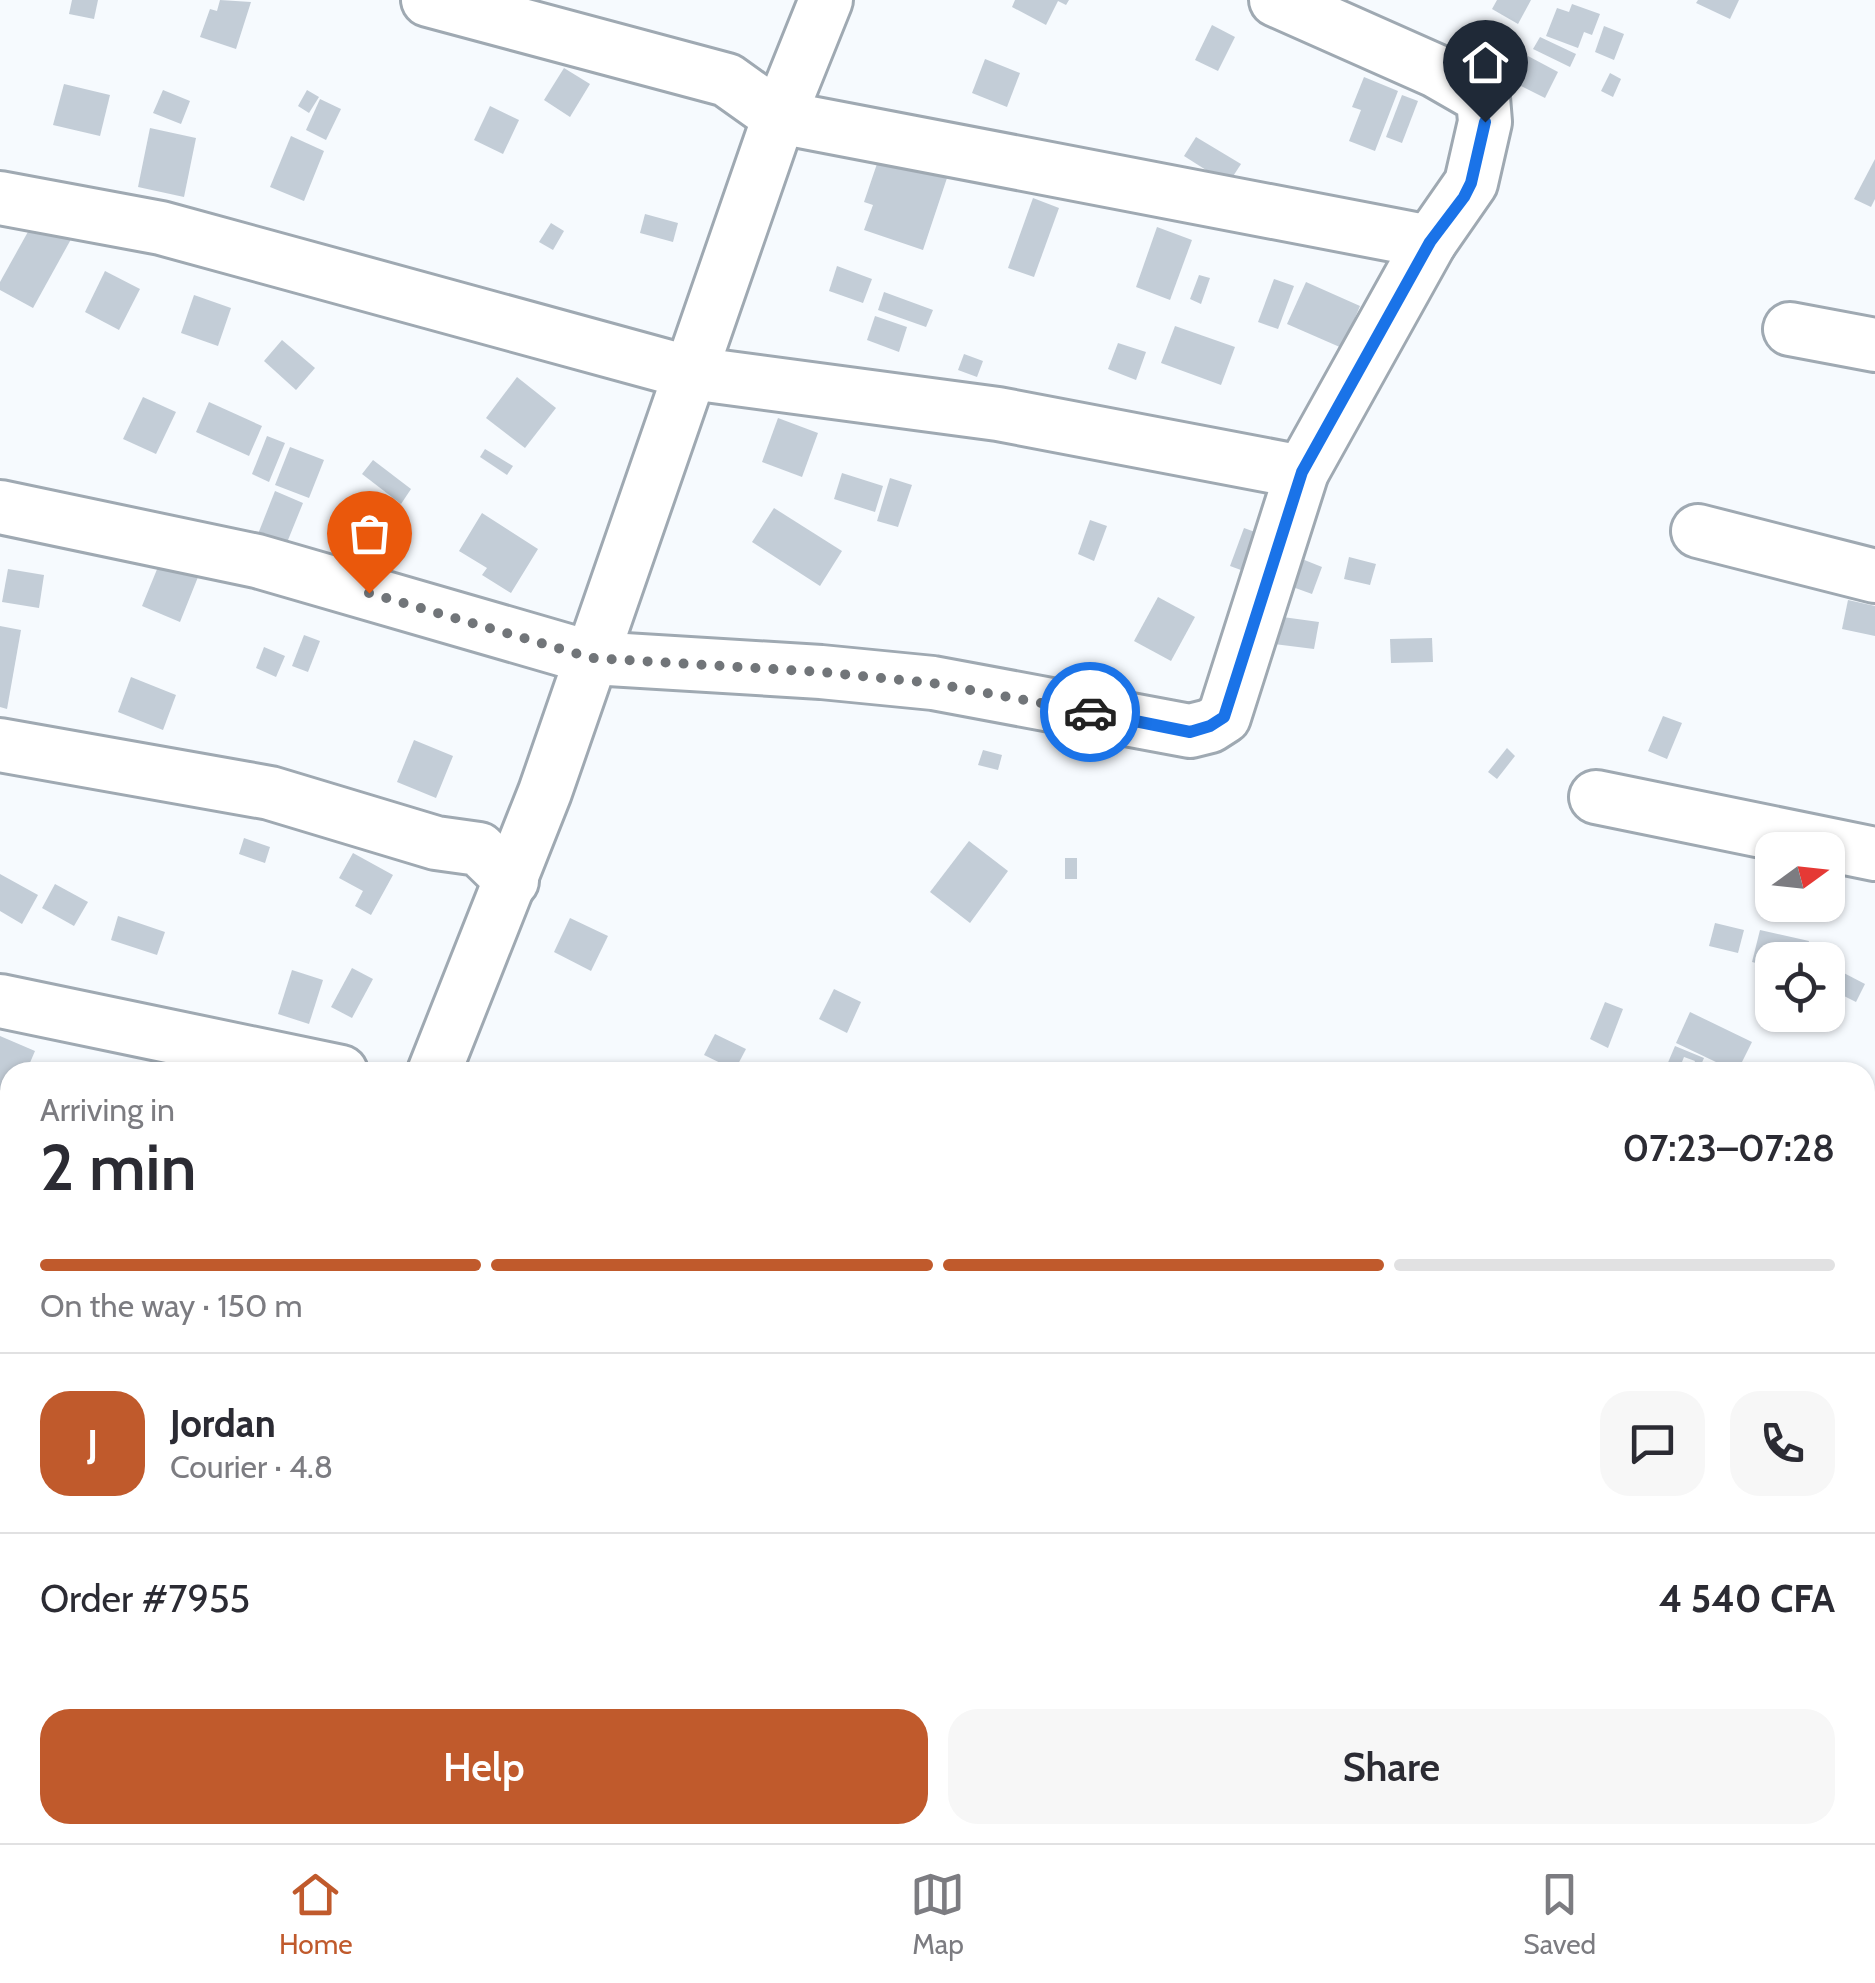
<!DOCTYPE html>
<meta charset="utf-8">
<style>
:root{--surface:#fff;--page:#f7f7f7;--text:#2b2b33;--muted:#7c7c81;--line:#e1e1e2;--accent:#c05a2c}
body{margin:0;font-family:Cabin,sans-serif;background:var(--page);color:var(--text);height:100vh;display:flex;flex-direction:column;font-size:38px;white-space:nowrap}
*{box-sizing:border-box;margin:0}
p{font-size:32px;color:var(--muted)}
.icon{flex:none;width:55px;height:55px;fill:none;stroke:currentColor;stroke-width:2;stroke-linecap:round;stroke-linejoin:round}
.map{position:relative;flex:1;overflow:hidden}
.panel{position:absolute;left:0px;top:1062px;width:1875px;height:782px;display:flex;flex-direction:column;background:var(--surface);border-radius:30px 30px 0 0;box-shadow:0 2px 8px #0004}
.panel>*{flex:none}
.needle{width:65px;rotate:75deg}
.controls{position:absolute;left:1755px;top:832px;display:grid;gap:20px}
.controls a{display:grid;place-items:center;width:90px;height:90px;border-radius:20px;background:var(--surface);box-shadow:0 2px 8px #0004;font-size:50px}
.pin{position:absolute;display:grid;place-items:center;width:85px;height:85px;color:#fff;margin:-102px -42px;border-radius:50% 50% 50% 0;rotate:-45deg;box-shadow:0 0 10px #0007}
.pin .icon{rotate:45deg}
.courier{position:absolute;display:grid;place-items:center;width:100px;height:100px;margin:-50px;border:8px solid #1a73e8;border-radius:50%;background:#fff;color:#222;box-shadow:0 2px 12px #0007}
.head em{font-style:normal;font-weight:600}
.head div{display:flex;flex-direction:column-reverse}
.head{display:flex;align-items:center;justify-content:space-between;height:170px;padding:0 40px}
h1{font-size:65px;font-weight:600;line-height:75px}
.bar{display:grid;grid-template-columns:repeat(4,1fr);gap:15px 10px;align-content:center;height:120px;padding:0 40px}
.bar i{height:12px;border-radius:8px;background:var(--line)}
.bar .active{background:var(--accent)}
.bar p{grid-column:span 4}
.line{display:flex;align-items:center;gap:25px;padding:0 40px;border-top:2px solid var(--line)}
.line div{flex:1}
.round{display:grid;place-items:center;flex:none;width:105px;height:105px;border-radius:30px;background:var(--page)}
.action{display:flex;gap:20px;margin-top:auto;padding:20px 40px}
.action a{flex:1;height:115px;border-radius:30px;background:var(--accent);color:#fff;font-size:40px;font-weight:600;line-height:115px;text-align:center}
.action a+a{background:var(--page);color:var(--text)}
.dock{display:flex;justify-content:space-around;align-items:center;height:140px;border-top:2px solid var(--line);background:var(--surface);font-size:28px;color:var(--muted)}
.dock a{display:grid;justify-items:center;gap:5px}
.dock .active{color:var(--accent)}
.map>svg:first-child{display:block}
</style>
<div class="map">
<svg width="1875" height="1843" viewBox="0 0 1875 1843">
<rect width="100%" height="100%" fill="#f6fafe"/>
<g fill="#c3cdd7">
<polygon points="72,0 98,0 94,19 69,14"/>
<polygon points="220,0 251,2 236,49 200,37 210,9 217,11"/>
<polygon points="1015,0 1069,0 1066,5 1058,1 1046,25 1012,7"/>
<polygon points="1497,0 1531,0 1518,24 1492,9"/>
<polygon points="1698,0 1739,0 1730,19 1696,3"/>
<polygon points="1572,4 1600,14 1592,35 1584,32 1578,48 1546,36 1557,8 1569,12"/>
<polygon points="1212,25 1235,37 1218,71 1195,60"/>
<polygon points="1604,26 1624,34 1614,60 1595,52"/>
<polygon points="1540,37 1576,54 1570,67 1533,49"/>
<polygon points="1528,56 1558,72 1545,98 1515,83"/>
<polygon points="985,59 1020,73 1007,107 972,93"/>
<polygon points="564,68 590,84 570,117 544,100"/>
<polygon points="1610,73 1621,79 1613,97 1601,91"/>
<polygon points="1364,77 1398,91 1375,151 1349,141 1361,110 1352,107"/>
<polygon points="64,84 110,95 100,136 53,125"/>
<polygon points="163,90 190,101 181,124 153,113"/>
<polygon points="307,90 319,97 309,113 298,106"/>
<polygon points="1402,95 1418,101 1402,143 1386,137"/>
<polygon points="320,99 341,109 326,140 306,130"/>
<polygon points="490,106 519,120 503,154 474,140"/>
<polygon points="150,128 196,138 184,197 138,187"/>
<polygon points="291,136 324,151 304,201 270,187"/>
<polygon points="1196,137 1241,164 1228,184 1184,156"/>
<polygon points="880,155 947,178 923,250 864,230 873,205 864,202"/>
<polygon points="1875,159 1875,199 1871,207 1854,199"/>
<polygon points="1033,198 1059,208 1034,277 1008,268"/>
<polygon points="39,212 75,232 33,308 0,290 0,282"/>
<polygon points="645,214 678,223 673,242 640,233"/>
<polygon points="551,223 564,231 553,250 539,242"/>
<polygon points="1157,227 1192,240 1170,300 1136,287"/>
<polygon points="837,266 872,279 863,303 829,291"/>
<polygon points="105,271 140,289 119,330 85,312"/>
<polygon points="1199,275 1210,278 1201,304 1190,299"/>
<polygon points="1274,279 1294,286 1278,329 1258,322"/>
<polygon points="1306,282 1360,306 1342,348 1287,324"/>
<polygon points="884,292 933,310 926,327 878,310"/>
<polygon points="194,295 231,308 218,346 181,333"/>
<polygon points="875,316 907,327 899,352 867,340"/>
<polygon points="1175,326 1235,347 1221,385 1161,363"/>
<polygon points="282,340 315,368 296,390 264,361"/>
<polygon points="1118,343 1146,352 1136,380 1108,369"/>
<polygon points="964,354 983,361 977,377 958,370"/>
<polygon points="517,377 556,408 525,448 486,418"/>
<polygon points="143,397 176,412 156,454 123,439"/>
<polygon points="209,402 262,426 249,456 196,432"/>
<polygon points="778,418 818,433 802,477 762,462"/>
<polygon points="267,436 285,443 269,482 252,474"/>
<polygon points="290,447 324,460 309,498 275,485"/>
<polygon points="485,449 513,466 507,475 480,457"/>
<polygon points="373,460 411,489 401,504 362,474"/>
<polygon points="842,473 883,486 875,512 834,499"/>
<polygon points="890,478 912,485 898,527 877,521"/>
<polygon points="275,491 303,503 286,545 258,534"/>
<polygon points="774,508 842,551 820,586 752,542"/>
<polygon points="482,513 538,549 511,593 482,575 487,568 459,551"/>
<polygon points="1090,520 1107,526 1094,561 1078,554"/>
<polygon points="1244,528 1274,539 1260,577 1230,566"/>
<polygon points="1297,557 1322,567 1312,594 1287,585"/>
<polygon points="1349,557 1376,564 1370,585 1344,579"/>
<polygon points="160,562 198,577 180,622 142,606"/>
<polygon points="8,569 44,575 39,608 2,602"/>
<polygon points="1158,597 1195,617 1171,661 1134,641"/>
<polygon points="1848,600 1875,606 1875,636 1842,629"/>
<polygon points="1269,615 1319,622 1314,649 1266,643"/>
<polygon points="0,626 21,630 7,709 0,707"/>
<polygon points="304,635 320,641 308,672 292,666"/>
<polygon points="1432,638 1433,662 1391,663 1390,639"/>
<polygon points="264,647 285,656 276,677 256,668"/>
<polygon points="131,677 176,695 163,730 118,712"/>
<polygon points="1663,716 1682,723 1667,759 1648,751"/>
<polygon points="414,740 453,756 436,798 397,782"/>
<polygon points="1507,748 1515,756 1497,779 1488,772"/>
<polygon points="983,750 1002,755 998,770 978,765"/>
<polygon points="244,838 270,847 265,863 239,854"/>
<polygon points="969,841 1008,871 970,923 930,892"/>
<polygon points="353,853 393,875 371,915 355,906 363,891 339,878"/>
<rect x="1065" y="858" width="12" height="21"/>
<polygon points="0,874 38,895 22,924 0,911"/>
<polygon points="55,884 88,902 74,926 42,908"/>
<polygon points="118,916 165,932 157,955 111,940"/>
<polygon points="570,918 608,936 591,971 554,952"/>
<polygon points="1715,923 1744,930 1738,953 1709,946"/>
<polygon points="1760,930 1809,941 1804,960 1772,960 1772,967 1752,962"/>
<polygon points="352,968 373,979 352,1018 331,1007"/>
<polygon points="292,970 323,980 309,1024 278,1014"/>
<polygon points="1840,971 1865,984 1856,1002 1830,989"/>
<polygon points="834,989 861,1002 847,1033 819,1019"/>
<polygon points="1605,1002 1623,1009 1608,1048 1590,1039"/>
<polygon points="1690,1012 1752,1042 1737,1072 1676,1043"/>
<polygon points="715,1034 746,1049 735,1070 704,1055"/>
<polygon points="0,1036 35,1051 26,1072 10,1072 10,1094 0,1090"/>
<polygon points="1675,1046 1704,1058 1698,1072 1691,1072 1695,1061 1684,1057 1678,1072 1664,1072"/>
<polygon points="784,1835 798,1835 826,1843 782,1843"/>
<polygon points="935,1835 1002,1835 1011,1843 928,1843"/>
<polygon points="1050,1835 1096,1835 1093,1843 1070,1843"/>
</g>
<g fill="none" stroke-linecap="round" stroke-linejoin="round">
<defs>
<g id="minor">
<polyline points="428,0 727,80 779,117 1430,242"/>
<polyline points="0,198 161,228 691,373 998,414 1302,472"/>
<polyline points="1790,329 1875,345"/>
<polyline points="0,507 257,561 592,658 821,672 933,683 1190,731 1210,726 1224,717 1302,472 1430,242 1471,183 1485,122 1483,98 1436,71 1276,0"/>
<polyline points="1698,531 1875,576"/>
<polyline points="0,745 270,793 436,843 479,849 512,881"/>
<polyline points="1596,797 1875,854"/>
<polyline points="0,1001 341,1072"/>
<polyline points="434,1072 545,792 779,117 826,0"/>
<polyline points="0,1343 10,1346"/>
<polyline points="0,1563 10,1565"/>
<polyline points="1865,1632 1875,1634"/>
<polyline points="0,1801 10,1804"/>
<polyline points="114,1835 141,1843"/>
<polyline points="1699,1835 1757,1843"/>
<polyline points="1148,1843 1151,1835"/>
</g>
</defs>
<use href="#minor" stroke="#9fa9b2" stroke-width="58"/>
<polyline stroke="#909497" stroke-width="6" stroke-dasharray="8 5" stroke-linecap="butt" points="1865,1520 1875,1499"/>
<use href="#minor" stroke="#fff" stroke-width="52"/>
</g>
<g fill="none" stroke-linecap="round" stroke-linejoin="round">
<polyline stroke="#717579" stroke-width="10" stroke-dasharray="0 18" points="369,593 592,658 821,672 932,683 1090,712"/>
<polyline stroke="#1a73e8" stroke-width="12" points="1090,712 1190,732 1210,726 1224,717 1302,472 1430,242 1464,197 1471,183 1485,122"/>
</g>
</svg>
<div class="controls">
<a><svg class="needle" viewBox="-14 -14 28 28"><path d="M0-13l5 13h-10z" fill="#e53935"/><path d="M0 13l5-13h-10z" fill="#7c7c81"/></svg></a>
<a><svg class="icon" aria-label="locate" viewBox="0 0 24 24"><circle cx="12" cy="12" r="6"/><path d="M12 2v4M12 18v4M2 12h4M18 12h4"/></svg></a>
</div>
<div class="pin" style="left:369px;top:593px;background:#ea580c"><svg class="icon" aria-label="bag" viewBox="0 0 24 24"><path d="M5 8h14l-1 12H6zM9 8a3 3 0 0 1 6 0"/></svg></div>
<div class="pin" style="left:1485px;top:122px;background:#1f2937"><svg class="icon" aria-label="home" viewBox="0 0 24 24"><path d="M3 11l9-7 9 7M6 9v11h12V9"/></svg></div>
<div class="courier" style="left:1090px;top:712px"><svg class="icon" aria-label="car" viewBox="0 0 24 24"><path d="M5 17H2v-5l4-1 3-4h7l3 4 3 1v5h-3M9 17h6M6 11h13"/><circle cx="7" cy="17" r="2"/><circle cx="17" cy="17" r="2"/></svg></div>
<section class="panel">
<div class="head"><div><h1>2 min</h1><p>Arriving in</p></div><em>07:23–07:28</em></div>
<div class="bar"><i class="active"></i><i class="active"></i><i class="active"></i><i></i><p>On the way · 150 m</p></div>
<div class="line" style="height:180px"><b class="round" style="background:var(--accent);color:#fff">J</b><div><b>Jordan</b><p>Courier · 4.8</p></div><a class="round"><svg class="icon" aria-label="chat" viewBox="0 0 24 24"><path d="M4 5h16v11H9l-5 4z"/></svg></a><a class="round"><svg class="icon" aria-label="phone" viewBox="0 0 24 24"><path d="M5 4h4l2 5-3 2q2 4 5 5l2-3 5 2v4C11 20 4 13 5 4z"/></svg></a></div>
<div class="line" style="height:130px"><div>Order #7955</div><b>4 540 CFA</b></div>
<div class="action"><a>Help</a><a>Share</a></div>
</section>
</div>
<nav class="dock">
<a class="active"><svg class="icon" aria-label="home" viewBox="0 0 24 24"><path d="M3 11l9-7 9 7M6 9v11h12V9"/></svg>Home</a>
<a><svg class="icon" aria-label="map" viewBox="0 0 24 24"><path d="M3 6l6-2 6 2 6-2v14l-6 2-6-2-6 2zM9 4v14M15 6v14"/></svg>Map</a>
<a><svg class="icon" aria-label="saved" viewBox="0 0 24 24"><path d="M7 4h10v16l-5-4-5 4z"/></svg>Saved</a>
</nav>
